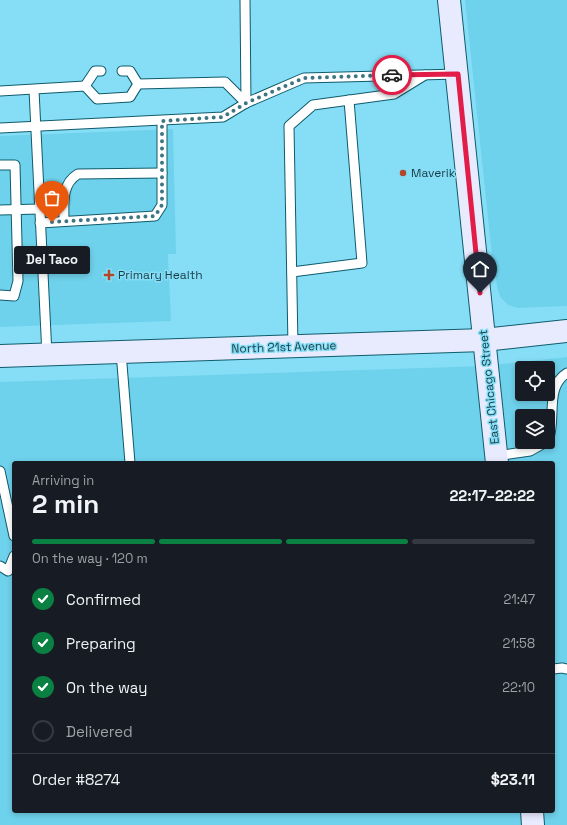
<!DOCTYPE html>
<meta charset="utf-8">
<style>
:root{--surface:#171b24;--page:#242831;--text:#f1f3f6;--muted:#9ea1a6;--line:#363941;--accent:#0b8043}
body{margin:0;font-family:"Space Grotesk",sans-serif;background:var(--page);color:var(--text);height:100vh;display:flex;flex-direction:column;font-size:15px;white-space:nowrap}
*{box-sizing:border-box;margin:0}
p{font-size:13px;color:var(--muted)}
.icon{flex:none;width:22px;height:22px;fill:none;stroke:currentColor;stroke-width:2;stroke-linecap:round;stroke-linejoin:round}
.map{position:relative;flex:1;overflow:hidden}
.drawer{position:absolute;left:12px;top:461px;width:543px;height:352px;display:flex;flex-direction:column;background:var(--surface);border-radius:4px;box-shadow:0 2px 6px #0003}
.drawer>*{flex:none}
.buttons{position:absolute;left:515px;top:361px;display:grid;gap:8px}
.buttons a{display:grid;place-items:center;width:40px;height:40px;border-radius:4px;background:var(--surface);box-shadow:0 2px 6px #0003;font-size:20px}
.pin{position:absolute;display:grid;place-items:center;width:34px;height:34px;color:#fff;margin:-41px -17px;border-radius:50% 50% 50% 0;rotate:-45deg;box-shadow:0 0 4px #0007}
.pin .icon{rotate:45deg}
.courier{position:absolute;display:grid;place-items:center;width:40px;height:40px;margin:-20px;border:3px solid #e11d48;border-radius:50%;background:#fff;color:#222;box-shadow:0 1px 5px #0007}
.bubble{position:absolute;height:28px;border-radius:4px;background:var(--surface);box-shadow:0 2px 6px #0003;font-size:13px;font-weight:700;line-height:28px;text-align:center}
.headline em{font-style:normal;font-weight:700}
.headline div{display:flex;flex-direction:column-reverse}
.headline{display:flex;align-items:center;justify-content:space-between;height:68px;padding:0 20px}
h1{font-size:26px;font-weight:700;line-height:30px}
.bar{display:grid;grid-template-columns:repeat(4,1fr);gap:6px 4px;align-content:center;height:48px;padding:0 20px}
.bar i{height:5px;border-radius:3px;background:var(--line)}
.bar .active{background:var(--accent)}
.bar p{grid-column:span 4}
.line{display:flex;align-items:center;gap:10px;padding:0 20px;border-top:1px solid var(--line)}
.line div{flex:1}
ol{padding:0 20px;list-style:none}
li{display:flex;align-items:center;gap:12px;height:44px}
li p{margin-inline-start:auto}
li .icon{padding:4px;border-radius:50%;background:var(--accent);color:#fff;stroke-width:4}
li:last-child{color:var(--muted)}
li i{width:22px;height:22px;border:2px solid var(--line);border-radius:50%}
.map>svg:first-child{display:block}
</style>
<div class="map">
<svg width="567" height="825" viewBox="0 0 567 825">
<rect width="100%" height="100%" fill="#86def6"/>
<g fill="#6fd2ec" fill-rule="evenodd">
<polygon points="465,0 567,0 567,306 518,308 508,305 501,298 498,291 492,256"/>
<polygon points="173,129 176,254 168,254 171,321 0,327 0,136"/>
<path d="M 567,357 L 567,825 L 0,825 L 0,382 L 484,366 ZM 522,368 L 548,368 L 548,394 L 522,394 ZM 522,416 L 548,416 L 548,442 L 522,442 ZM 14,463 L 553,463 L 553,811 L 14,811 Z"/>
</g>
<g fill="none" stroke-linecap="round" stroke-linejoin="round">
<defs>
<g id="lane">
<polyline points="245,0 246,103"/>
<polyline points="122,71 130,71 138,84"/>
<polyline points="138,84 225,82 246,103"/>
<polyline points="85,86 97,99 130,97 138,84"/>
<polyline points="85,86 95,71 101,71"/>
<polyline points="34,90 47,355"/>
<polyline points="0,91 85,86"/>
<polyline points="0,128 223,117 246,103 304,78 458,74"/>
<polyline points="0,165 15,165 18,281 14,296 0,295"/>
<polyline points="0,210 40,209"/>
<path d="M 64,221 C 64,204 61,184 78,174 L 162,173"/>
<polyline points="40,223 155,216 162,205 162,121"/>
<polyline points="292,272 362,263 349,100"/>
<polyline points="293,346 289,126 313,105 394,94 425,75"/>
<polyline points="121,352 130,463"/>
<path d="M 548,441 C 557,420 544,387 567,373"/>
<polyline points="496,456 530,451 546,442"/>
<polyline points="0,471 14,536"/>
<polyline points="0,566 8,571 14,556"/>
<polyline points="553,669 562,668 567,669"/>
</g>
<g id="secondary">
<polyline points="449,0 497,463"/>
<polyline points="0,356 484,340 567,331"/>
<polyline points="532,811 533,825"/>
</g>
</defs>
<use href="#lane" stroke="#0f5b6b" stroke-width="11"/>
<use href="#secondary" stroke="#0f5b6b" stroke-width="24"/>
<use href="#lane" stroke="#fff" stroke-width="9"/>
<use href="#secondary" stroke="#e8ebfe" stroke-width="22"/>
</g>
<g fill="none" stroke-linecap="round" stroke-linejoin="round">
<polyline stroke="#3e7584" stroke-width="4" stroke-dasharray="0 7.2" points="52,222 155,216 162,205 162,121 223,117 246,103 304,78 392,75"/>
<polyline stroke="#e11d48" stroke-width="5" points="392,75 458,74 480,293"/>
</g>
<g fill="#b04727" stroke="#86def6" stroke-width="1.5">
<circle cx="403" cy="173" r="4"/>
<path d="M107 269h4v4h4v4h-4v4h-4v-4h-4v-4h4z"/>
</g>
<g text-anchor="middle" stroke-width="3" stroke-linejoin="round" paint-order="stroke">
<g font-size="12" fill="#183d47" stroke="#86def6" text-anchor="start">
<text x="411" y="177">Maverik</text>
<text x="118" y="279">Primary Health</text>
</g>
<g font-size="12" fill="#183d47" stroke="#86def6">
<text transform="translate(284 347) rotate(-2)" y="4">North 21st Avenue</text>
<text transform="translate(489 387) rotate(-96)" y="4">East Chicago Street</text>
</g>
</g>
</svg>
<div class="buttons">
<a><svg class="icon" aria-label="locate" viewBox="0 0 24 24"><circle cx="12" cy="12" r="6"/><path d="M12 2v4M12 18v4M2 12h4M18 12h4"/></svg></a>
<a><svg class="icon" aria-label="layers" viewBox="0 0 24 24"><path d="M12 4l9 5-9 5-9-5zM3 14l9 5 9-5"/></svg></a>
</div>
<div class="pin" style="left:52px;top:222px;background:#ea580c"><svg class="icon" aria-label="bag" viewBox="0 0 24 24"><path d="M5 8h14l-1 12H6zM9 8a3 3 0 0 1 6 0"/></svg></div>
<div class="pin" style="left:480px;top:293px;background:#1f2937"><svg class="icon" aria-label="home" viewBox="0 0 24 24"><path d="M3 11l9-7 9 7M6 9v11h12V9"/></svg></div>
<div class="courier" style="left:392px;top:75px"><svg class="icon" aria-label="car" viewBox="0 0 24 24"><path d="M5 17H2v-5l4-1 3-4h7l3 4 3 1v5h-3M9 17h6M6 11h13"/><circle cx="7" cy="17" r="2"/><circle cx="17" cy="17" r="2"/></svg></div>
<div class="bubble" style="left:14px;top:246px;width:76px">Del Taco</div>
<section class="drawer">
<div class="headline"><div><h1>2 min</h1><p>Arriving in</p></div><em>22:17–22:22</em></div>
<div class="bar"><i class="active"></i><i class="active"></i><i class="active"></i><i></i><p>On the way · 120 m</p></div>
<ol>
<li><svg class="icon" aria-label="check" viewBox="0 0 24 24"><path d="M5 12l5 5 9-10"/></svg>Confirmed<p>21:47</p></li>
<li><svg class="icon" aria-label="check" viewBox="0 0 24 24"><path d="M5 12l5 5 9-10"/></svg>Preparing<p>21:58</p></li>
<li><svg class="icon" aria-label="check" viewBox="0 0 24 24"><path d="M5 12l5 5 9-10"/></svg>On the way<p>22:10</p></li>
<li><i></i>Delivered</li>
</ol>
<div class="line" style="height:52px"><div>Order #8274</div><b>$23.11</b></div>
</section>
</div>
